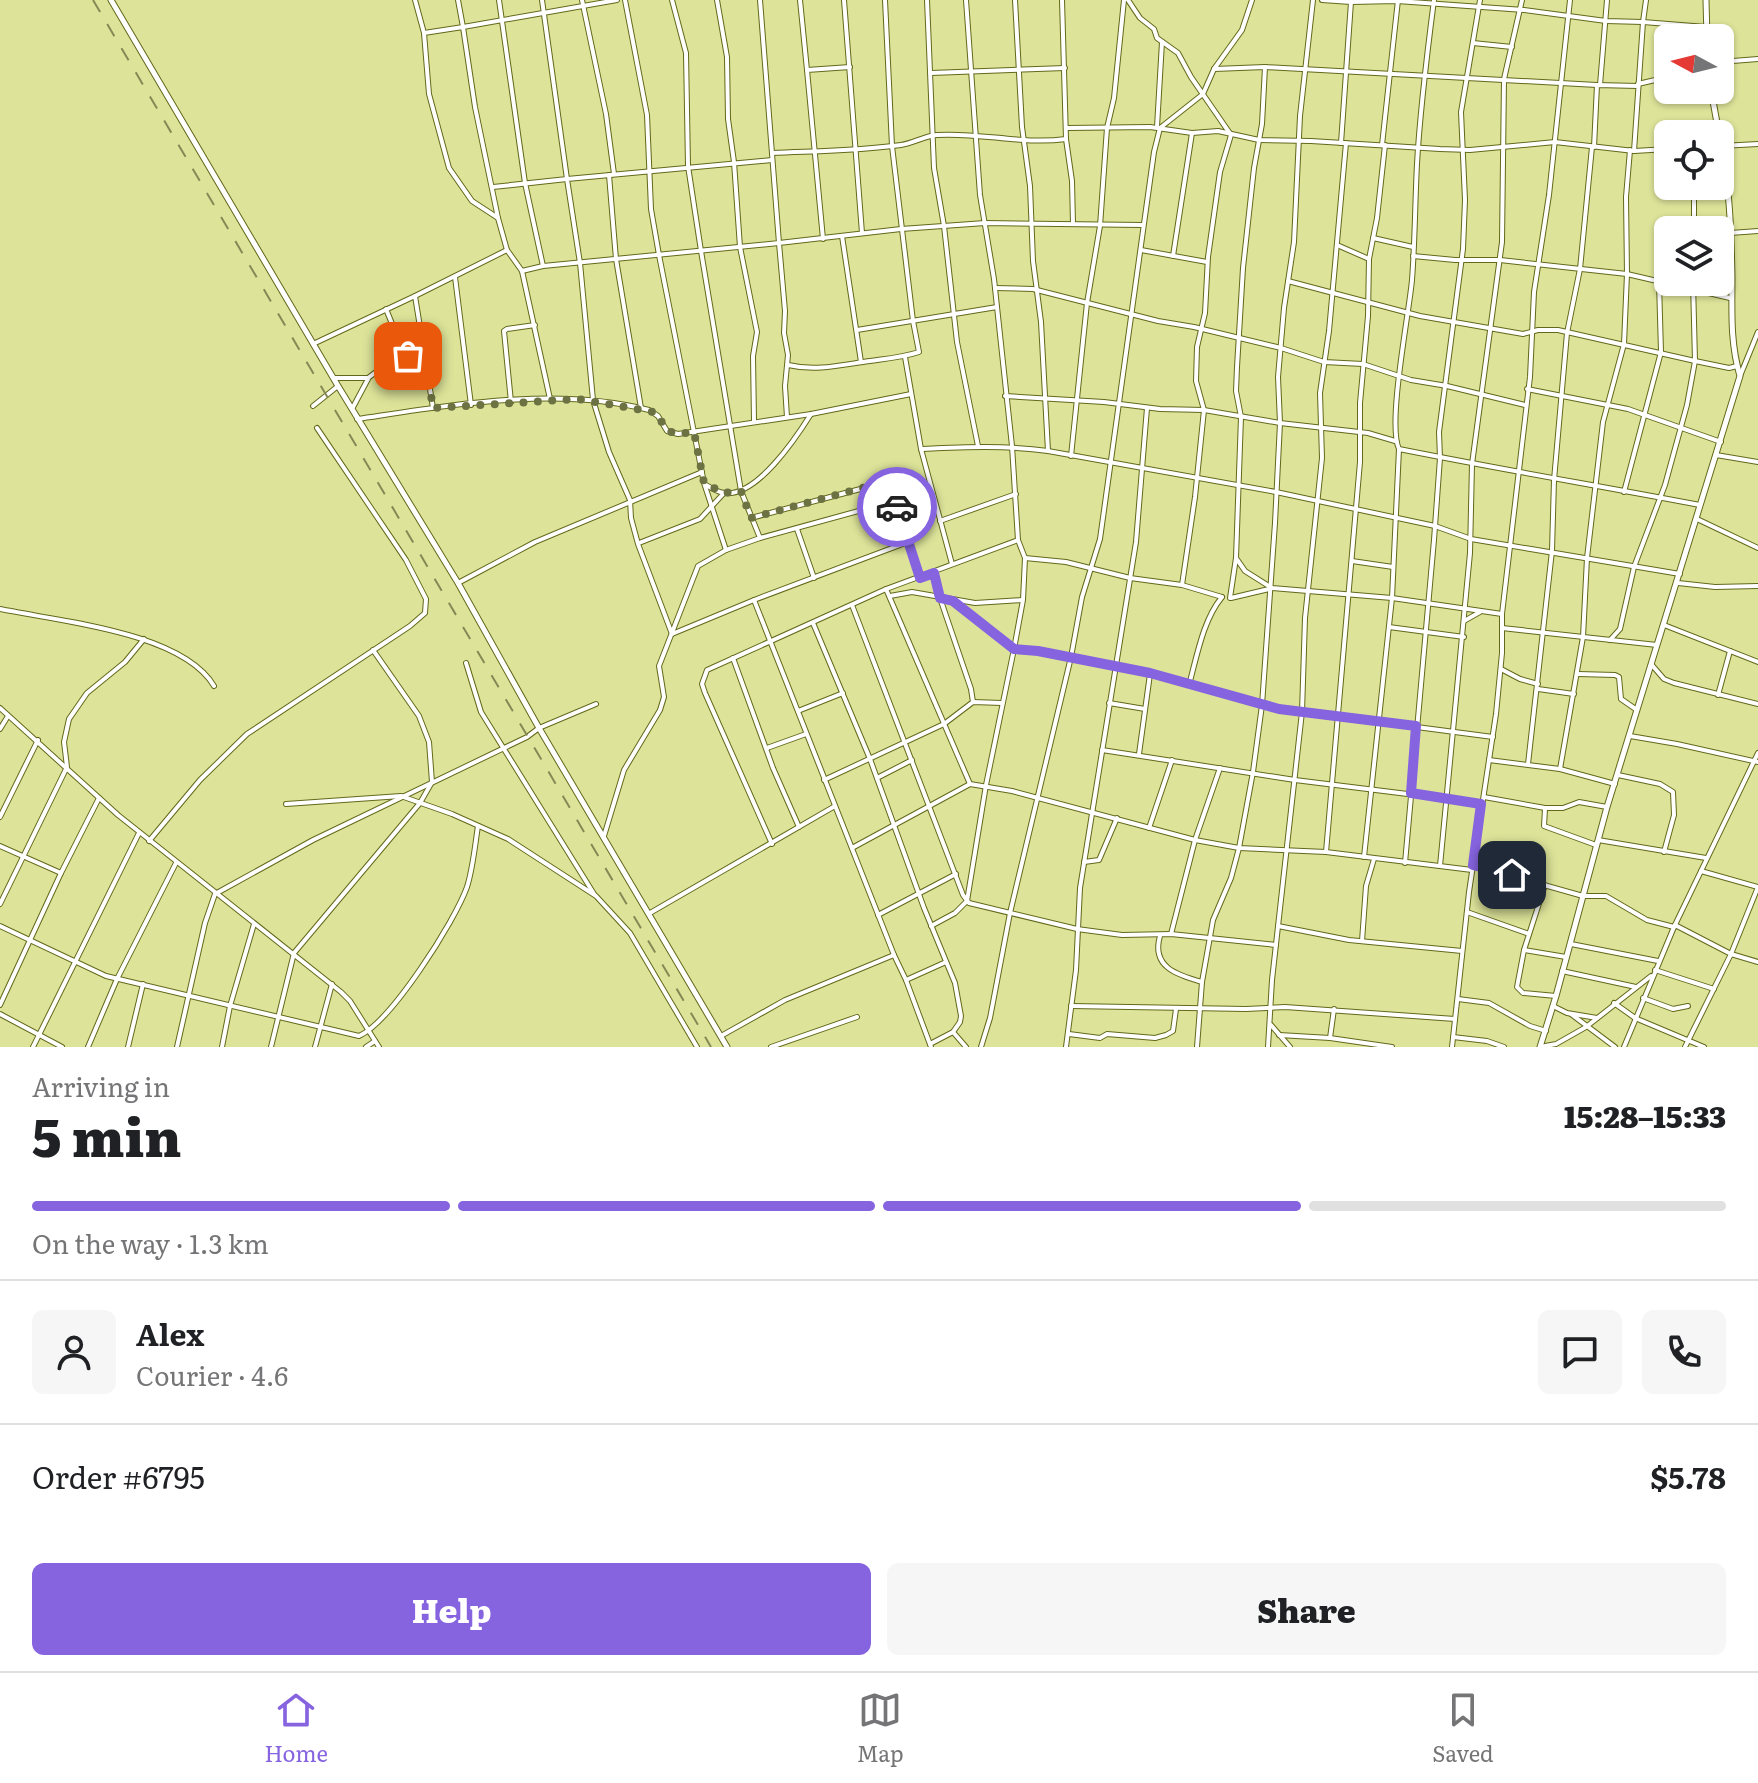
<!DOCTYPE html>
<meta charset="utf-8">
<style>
:root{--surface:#fff;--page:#f6f6f6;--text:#202124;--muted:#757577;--line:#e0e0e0;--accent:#8664e0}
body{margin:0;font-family:Literata,serif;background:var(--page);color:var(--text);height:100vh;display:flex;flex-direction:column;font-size:30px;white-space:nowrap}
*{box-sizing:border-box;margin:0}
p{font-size:26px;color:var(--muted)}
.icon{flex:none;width:44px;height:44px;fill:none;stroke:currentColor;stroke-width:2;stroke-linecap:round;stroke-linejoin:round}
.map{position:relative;height:1047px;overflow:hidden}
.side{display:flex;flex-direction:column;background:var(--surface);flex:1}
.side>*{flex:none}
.needle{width:52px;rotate:277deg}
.controls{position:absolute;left:1654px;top:24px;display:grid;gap:16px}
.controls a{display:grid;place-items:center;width:80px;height:80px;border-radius:12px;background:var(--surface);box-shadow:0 2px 6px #0004;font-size:40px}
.pin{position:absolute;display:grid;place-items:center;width:68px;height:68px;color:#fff;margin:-34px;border-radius:16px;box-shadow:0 4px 12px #0006}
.courier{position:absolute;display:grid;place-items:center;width:80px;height:80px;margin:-40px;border:6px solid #8664e0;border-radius:50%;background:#fff;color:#222;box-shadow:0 2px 10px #0007}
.head em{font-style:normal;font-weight:800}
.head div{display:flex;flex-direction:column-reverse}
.head{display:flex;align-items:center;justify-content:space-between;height:136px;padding:0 32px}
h1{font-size:52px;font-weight:800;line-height:60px}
.bar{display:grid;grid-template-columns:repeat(4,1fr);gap:12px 8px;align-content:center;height:96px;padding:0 32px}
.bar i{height:10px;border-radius:6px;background:var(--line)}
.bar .current{background:var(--accent)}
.bar p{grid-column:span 4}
.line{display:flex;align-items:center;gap:20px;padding:0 32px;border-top:2px solid var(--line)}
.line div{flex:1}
.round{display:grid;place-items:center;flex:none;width:84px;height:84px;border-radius:12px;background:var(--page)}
.action{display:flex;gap:16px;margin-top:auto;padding:16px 32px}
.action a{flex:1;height:92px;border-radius:12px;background:var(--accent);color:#fff;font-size:32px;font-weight:800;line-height:92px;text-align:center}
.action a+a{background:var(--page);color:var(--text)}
.menu{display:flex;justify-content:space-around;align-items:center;height:112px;border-top:2px solid var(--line);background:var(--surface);font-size:22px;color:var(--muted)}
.menu a{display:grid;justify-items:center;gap:4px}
.menu .current{color:var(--accent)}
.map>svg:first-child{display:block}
</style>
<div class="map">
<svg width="1758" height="1047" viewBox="0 0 1758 1047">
<rect width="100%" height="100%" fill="#dde499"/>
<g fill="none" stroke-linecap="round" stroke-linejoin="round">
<defs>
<g id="minor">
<polyline points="415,0 424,33 429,94 449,168 472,201 498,218 507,250 522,271 550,399"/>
<polyline points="458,0 463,27 617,0"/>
<polyline points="499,0 525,183 543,266"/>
<polyline points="582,0 606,114 614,174"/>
<polyline points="625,0 647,115 651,209 659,255 704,483 726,550"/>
<polyline points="672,0 686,53 688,166 701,251 741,491 760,538"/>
<polyline points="717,0 727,57 728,119 734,162 740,247 757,332 753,356 754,421"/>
<polyline points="800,0 807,70"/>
<polyline points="844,0 862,233"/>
<polyline points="927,0 934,168 944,226 957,342 978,446"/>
<polyline points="1015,0 1022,127 1030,186 1033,261 1041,322 1048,451"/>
<polyline points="1062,0 1066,139 1072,181 1073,224"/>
<polyline points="1128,0 1140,18 1154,29 1157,38 1178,53 1191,77 1231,135 1220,172 1208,257 1205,313 1197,347 1196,381 1204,410 1195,497 1182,585"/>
<polyline points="1322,0 1351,2"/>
<polyline points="424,33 463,27 475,107 498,218"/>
<polyline points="1473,43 1512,47"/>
<polyline points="1720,62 1758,59"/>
<polyline points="1265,67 1597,85"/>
<polyline points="1214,69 1265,67 1262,124 1254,168 1243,268 1237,367 1236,391 1241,417 1236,558 1230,598"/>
<polyline points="931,73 1065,68"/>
<polyline points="1638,84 1668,77"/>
<polyline points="1600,85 1607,0"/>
<polyline points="1157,127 1162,42"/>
<polyline points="1067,128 1150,127 1192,133 1218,131 1259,140 1311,141 1440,149 1470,150 1555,142 1634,151 1668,149"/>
<polyline points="1341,143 1351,2 1397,1 1524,10 1606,21 1643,22 1646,0"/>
<polyline points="1382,145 1398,0"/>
<polyline points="1721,146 1758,144"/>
<polyline points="1594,147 1597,85 1638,86"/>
<polyline points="1634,151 1643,22 1706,27"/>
<path d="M 772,153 C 815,151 858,151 901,145 C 914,143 924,136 937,135 C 980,132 1022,145 1066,139"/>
<polyline points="609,175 616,259 641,408"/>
<polyline points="1694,186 1694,230"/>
<polyline points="493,187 567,179 542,0"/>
<polyline points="1694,222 1730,224"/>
<polyline points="1730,233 1758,231"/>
<polyline points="842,236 861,362"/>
<polyline points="1373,238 1413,247"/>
<polyline points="823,239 807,70 850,67"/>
<polyline points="1337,245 1369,259"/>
<polyline points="1141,250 1207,262"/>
<polyline points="1173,256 1192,133"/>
<polyline points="1413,256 1455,260 1500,260 1627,274 1730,298"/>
<polyline points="522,271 543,266 779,243 760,0"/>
<polyline points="455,277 471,405"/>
<polyline points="1288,281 1420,316 1523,334 1538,330 1558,330 1695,361 1729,368 1737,366"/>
<polyline points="995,288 1033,289 1158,321 1194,327 1281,348 1324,362 1363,364 1411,380 1447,386 1525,405"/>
<polyline points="386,309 399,341 392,357"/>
<polyline points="857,330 997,307"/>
<polyline points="313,344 415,296"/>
<polyline points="905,357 921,449 952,564"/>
<polyline points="425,358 415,296 507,250"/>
<path d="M 788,365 C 814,371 837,366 863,362 C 882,359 901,358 919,352 L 913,321 L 892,146 L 885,0"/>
<polyline points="1740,376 1758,332"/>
<polyline points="334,378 368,378 399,355 425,358 433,408"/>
<polyline points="1527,389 1628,409 1721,442"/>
<polyline points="1005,396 1104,402 1160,409 1204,410 1280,423 1368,433 1395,441"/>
<polyline points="511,402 504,331 507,329 535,325"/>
<polyline points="313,406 338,386"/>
<polyline points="352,409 368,379"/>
<polyline points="787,417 785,386 788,355 784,333 785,311 779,243 901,229 985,223 1143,225"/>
<path d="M 357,419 C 452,405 555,386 649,410 L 658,416 L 667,431 L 678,434 L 811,414 L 911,394"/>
<path d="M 921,449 C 964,447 1005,445 1048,451 L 1276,492 L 1435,526 L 1471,539 L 1680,574"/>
<path d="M 1399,449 C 1499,469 1600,486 1700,505"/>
<polyline points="1716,455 1758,462"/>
<polyline points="1071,456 1087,303 1100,226 1107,128 1114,98 1124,0"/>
<path d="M 706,485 C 711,488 718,492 724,493 C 756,498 796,438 811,414"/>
<polyline points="1624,492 1661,352 1659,282"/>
<polyline points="751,518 883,483 887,484 895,501"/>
<polyline points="1697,519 1758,548"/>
<polyline points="940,521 1016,494"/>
<polyline points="797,529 814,578"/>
<polyline points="639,543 700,519 724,493"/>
<polyline points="1025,558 1066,562 1130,578 1182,585 1222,597"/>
<polyline points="1236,558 1245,571 1272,588 1392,598 1502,614"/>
<polyline points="1352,561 1393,567"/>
<polyline points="934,573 940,598 971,689 973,702"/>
<polyline points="458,583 535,542 702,472"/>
<polyline points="1678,583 1715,587 1758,586"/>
<polyline points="886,589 970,784"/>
<polyline points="890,596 912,592 975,603 1022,600"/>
<polyline points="1231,598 1269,589"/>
<polyline points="754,600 894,955 906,980 931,1047"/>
<polyline points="953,601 1014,649 1038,651 1150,673 1279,709 1493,737"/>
<polyline points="852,605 963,895 969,903 1077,929 1122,935 1171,934 1276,945"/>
<path d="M 0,609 C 58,621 182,632 214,686"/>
<polyline points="1464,621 1480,612"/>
<polyline points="813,623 870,759 924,908 955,983 961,1016 960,1022 953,1032 930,1044"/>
<polyline points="1664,625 1758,662"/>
<polyline points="1389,627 1464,637"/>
<polyline points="1502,628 1657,645"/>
<polyline points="672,634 638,544 631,518 630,500 609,452 593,400 580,263 567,179 772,160"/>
<polyline points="672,634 754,600 908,542"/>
<polyline points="1610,640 1620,629 1634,567 1665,485 1687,405 1695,361 1693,282"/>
<polyline points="733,658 773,768 799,827"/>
<polyline points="466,663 481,712 594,894"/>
<polyline points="1651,664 1664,679 1674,683 1758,704"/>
<polyline points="1501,669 1520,679 1538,684"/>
<polyline points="1578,674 1615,675 1619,677 1621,699 1637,710"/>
<path d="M 1189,685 C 1197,656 1203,620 1222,597"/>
<polyline points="1538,689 1574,694"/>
<polyline points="1718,695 1730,651"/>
<polyline points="1109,703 1145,709"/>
<polyline points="0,708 118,815 341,992 350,1001 379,1047"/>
<polyline points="798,711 843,693"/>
<polyline points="0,729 8,716"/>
<polyline points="1630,736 1677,744 1758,762"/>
<polyline points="767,748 806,734"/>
<polyline points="1102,750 1295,780 1480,803"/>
<polyline points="1139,754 1150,674"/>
<polyline points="1489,760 1560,769 1615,784"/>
<polyline points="1528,764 1552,551 1554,480 1567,333 1580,269 1592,147"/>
<polyline points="1560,769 1583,637 1587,558 1603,422 1624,344 1627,274 1626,197 1630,150"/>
<polyline points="1618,775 1660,784 1673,792 1674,815 1664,852"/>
<polyline points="877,778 912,760"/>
<polyline points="824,780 944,724 973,702 1002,703"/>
<polyline points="1484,797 1545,808 1563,808 1579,802 1607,807"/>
<polyline points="286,804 401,796 452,814 508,839 596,896 630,933 697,1047"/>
<polyline points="1545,809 1544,826 1596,845"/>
<polyline points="0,817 38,740"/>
<polyline points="1149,828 1172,760"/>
<polyline points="604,836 624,770 660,710 664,697 659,666 698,566 726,550 760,538 895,501 920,578"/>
<polyline points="1598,840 1706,858"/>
<polyline points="149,841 200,780 247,734 410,626 425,613 426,599 406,560 317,428"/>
<polyline points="772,844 705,693 702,684 707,670 886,589 1018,540"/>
<polyline points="0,846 61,873"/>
<polyline points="852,848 970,784 1012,791 1195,840 1239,848 1326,852 1472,870"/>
<polyline points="1326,852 1360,462 1360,403 1368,316 1369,259 1377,218 1385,145"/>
<path d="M 1364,857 L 1392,598 L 1399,449 C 1387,424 1409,314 1412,280 C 1415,241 1415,202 1417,164 C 1420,109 1427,54 1434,0"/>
<polyline points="1084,862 1099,860 1117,818"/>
<polyline points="1405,863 1434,540 1440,458 1439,432 1463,249 1465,200 1461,112 1480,0"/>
<polyline points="1473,865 1583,896 1606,896 1647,920 1674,927"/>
<polyline points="1440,866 1470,553 1472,464 1502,242 1504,79 1522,0"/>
<polyline points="1701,871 1758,887"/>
<polyline points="1545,885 1524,950 1517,987 1523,993 1556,996"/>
<polyline points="0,904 67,767 64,742 69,719 87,693 125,662 144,639"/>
<polyline points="1467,912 1529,934"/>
<polyline points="650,913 835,806"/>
<polyline points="878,915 956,874"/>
<polyline points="1675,925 1731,954 1758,962"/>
<path d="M 0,926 L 106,976 L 359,1036 C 391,1022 455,921 467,887 C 473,868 475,845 478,826"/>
<polyline points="931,926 955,913 967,901 986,785 1014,649 1023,600 1025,558 1018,540 1012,446 994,279 980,195 966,0"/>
<polyline points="1278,926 1349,940 1462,951"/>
<polyline points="1171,934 1195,840 1220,768"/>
<path d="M 1160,936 C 1151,967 1177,975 1202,982"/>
<polyline points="1362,941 1366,886 1374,859"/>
<polyline points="1571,944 1658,961"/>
<polyline points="1524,950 1566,957"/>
<polyline points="1655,970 1714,989"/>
<polyline points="1562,971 1636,987"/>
<polyline points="906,980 946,962"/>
<polyline points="1643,998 1673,1009 1688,1006"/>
<polyline points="1458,999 1489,1003 1530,1026 1546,1031"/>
<polyline points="1614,1003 1635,1018 1704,1047"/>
<polyline points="0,1005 61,873 99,798"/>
<polyline points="1071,1006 1246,1009 1285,1007 1455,1019"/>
<polyline points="1553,1006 1567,1013 1597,1018"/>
<polyline points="0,1014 62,1047"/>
<polyline points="1571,1014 1615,1047"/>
<polyline points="1271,1025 1290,1047"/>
<polyline points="953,1032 966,1047"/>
<polyline points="1069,1034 1100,1038 1107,1034 1155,1038 1166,1035 1173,1031 1176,1009"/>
<polyline points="1279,1035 1330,1038 1392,1047"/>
<polyline points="721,1036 785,1000 894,955"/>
<polyline points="1453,1037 1487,1041 1504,1047"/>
<polyline points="1330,1038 1334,1009"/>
<polyline points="33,1047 139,833"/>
<polyline points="88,1047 117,979 176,863"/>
<polyline points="128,1047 143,984"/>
<polyline points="177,1047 205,923 215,894 313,840 527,737 539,728 596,704"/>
<polyline points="222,1047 230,1006 254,924"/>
<polyline points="271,1047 294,953 420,803 432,782 429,742 419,716 373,650"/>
<polyline points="315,1047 332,984"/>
<polyline points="366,1047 375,1041"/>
<polyline points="771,1047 857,1017"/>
<polyline points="981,1047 990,1018 1010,913 1071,657 1082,597 1100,539 1154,152 1160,128 1203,94 1214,69 1242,30 1252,0"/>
<polyline points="1066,1047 1076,970 1080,888 1136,542 1147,408"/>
<polyline points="1197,1047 1202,982 1213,920 1231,878 1239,848 1253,772 1262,705 1275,523 1280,423 1278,377 1284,308 1294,242 1300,116 1313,0"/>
<polyline points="1268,1047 1272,980 1302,712 1305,618 1322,458 1320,393 1329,331 1346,143"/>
<polyline points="1452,1047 1469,892 1496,714 1502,653 1502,614 1530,377 1534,292 1549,195 1570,0"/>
<polyline points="1540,1047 1556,1044 1586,1027 1651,976"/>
<polyline points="1624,1047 1674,927 1758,753"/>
<polyline points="1685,1047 1731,954 1758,887"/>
</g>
<g id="tertiary">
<polyline points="111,0 338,386 458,583 539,728 727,1047"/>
<polyline points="1706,0 1707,38"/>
<polyline points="1711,90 1719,134"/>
<path d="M 1540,1047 L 1556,996 L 1607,807 L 1740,376 C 1730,343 1732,310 1732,277 C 1731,231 1730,185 1720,140"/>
</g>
</defs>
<use href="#minor" stroke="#63681b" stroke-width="6"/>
<use href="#tertiary" stroke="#63681b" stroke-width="7"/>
<use href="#minor" stroke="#fff" stroke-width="4"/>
<use href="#tertiary" stroke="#fff" stroke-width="5"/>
<polyline stroke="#848955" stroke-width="2" stroke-dasharray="14 14" stroke-linecap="butt" points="93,0 711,1047"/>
</g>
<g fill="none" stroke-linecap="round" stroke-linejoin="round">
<path stroke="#6d7243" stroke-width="8" stroke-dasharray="0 14.4" d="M 408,356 L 425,358 L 433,408 L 578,399 L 654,412 C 670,431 665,436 694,432 L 704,483 L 724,493 L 741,491 L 751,518 L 884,482 L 889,486 L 897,507"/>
<polyline stroke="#8664e0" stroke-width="10" points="897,507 920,578 934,573 940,598 953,601 1014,649 1038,651 1150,673 1279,709 1416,726 1411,793 1481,804 1473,865 1512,875"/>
</g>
</svg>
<div class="controls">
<a><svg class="needle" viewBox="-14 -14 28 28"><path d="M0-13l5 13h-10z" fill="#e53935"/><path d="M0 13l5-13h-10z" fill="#757577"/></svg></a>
<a><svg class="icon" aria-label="locate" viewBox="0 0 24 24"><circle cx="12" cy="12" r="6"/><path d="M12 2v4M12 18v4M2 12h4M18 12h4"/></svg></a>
<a><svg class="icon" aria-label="layers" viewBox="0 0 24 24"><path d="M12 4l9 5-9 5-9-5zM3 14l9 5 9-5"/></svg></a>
</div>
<div class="pin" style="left:408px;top:356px;background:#ea580c"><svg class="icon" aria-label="bag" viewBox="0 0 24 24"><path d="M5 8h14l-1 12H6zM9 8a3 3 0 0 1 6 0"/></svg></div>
<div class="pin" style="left:1512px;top:875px;background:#1f2937"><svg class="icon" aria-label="home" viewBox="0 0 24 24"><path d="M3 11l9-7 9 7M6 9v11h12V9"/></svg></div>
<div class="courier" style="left:897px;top:507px"><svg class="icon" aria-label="car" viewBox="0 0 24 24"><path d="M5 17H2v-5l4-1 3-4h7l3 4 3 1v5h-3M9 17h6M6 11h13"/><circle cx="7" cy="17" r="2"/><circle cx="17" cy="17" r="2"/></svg></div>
</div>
<section class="side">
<div class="head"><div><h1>5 min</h1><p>Arriving in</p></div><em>15:28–15:33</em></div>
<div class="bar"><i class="current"></i><i class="current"></i><i class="current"></i><i></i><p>On the way · 1.3 km</p></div>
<div class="line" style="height:144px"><a class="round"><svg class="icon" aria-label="person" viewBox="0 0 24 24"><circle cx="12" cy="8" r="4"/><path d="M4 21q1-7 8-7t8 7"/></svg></a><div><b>Alex</b><p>Courier · 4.6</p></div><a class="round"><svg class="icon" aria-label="chat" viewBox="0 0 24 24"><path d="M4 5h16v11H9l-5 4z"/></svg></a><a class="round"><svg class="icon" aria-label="phone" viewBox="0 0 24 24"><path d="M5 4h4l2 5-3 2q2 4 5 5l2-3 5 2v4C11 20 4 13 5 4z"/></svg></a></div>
<div class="line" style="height:104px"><div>Order #6795</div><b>$5.78</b></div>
<div class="action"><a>Help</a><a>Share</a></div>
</section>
<nav class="menu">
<a class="current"><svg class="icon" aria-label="home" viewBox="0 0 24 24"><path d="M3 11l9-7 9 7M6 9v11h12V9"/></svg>Home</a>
<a><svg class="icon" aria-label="map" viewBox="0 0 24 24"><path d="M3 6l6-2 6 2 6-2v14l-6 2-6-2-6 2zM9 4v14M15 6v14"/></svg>Map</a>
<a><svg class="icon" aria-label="saved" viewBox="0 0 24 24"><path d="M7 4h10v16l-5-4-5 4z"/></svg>Saved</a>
</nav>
